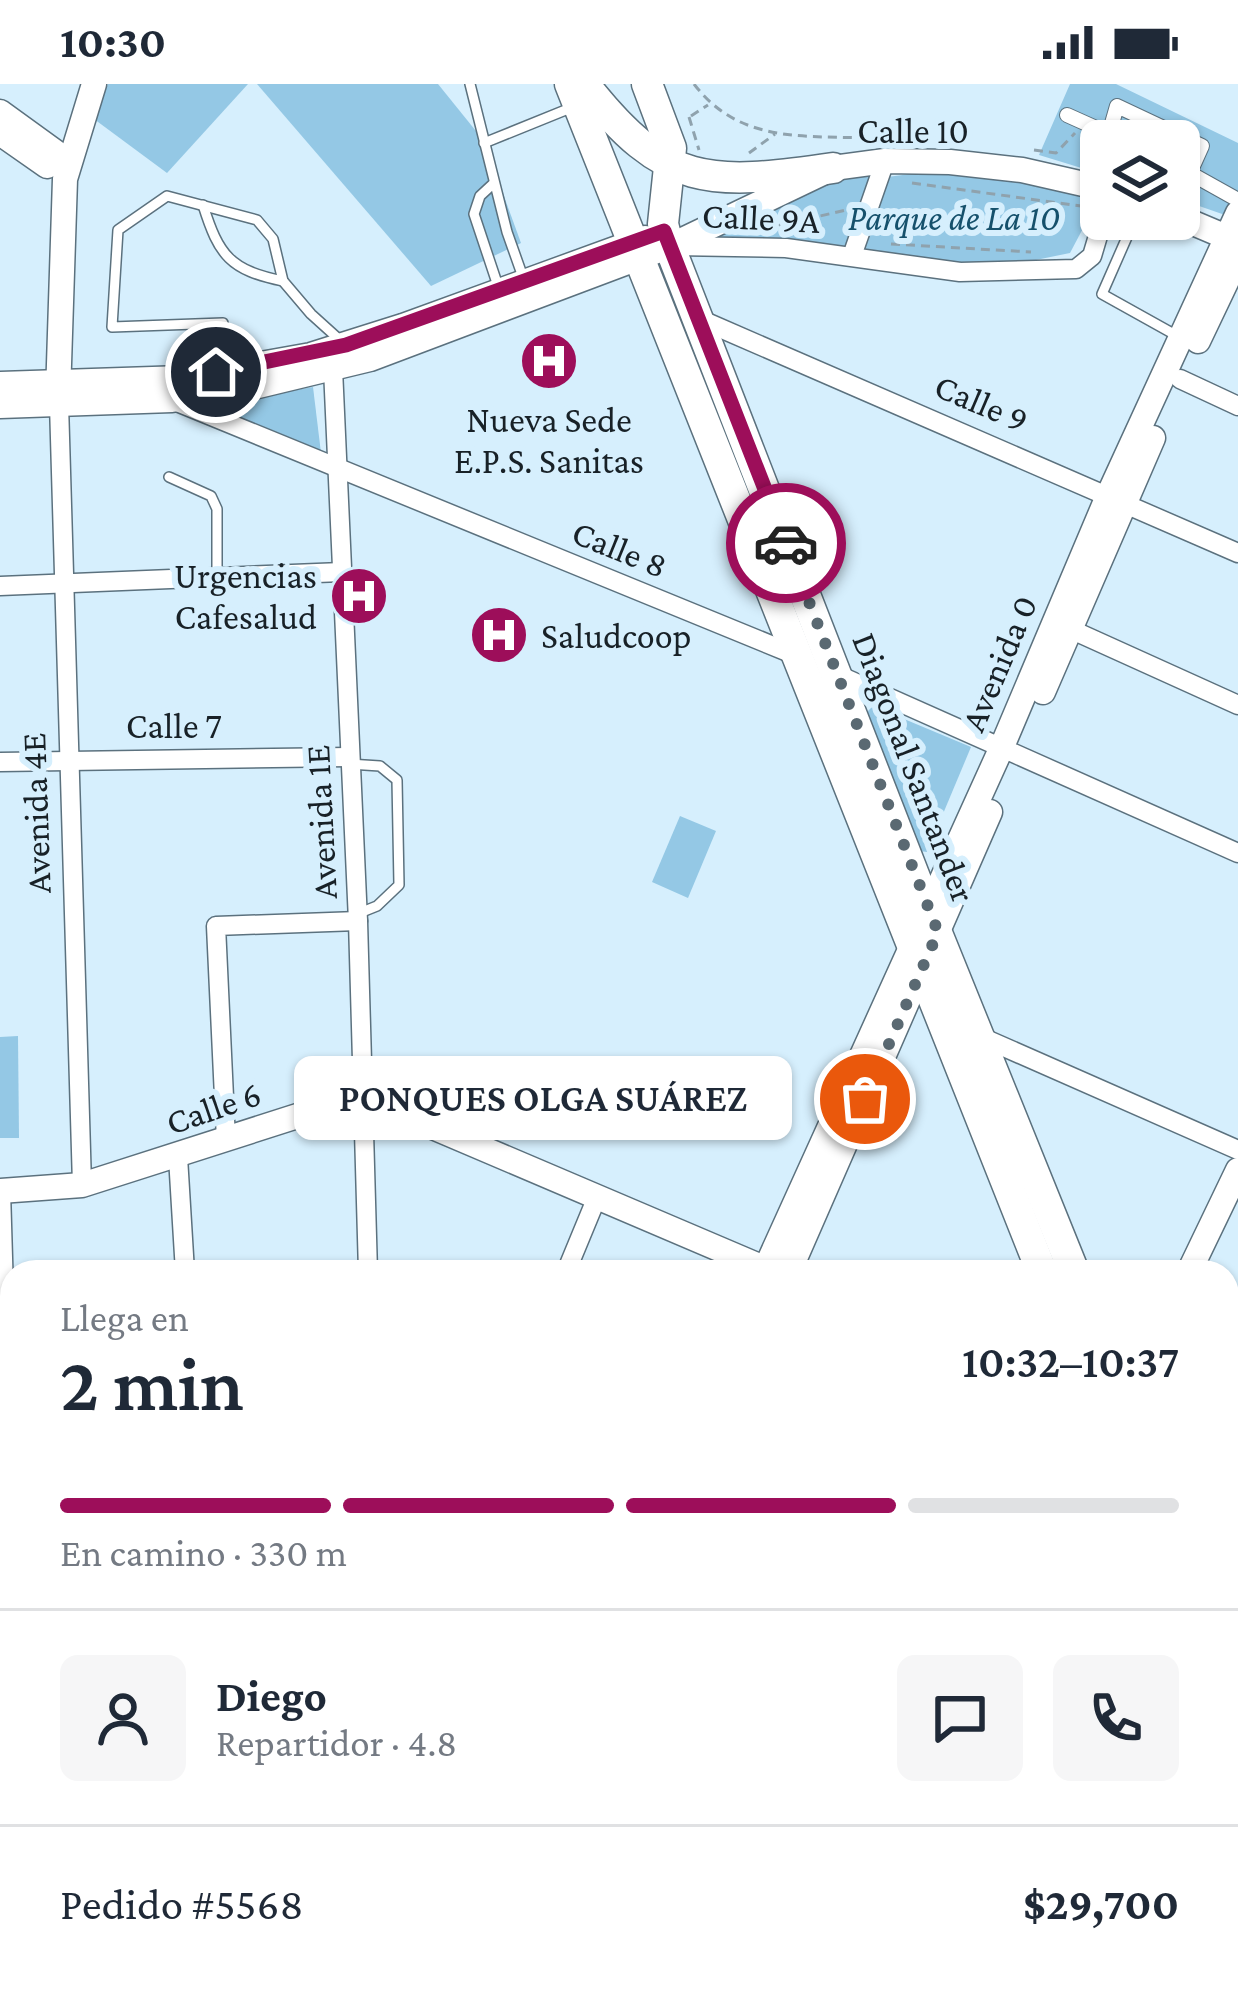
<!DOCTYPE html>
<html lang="es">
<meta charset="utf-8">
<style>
:root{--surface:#fff;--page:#f6f6f7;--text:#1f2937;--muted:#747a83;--line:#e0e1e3;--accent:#9d0e5a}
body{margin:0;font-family:"Crimson Pro",serif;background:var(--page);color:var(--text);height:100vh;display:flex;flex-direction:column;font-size:45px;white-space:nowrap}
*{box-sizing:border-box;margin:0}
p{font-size:39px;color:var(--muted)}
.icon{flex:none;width:66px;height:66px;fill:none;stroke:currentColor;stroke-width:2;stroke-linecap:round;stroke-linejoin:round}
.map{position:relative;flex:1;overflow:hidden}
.side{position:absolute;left:0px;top:1176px;width:1239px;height:744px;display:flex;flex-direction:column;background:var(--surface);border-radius:36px 36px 0 0;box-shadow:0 3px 9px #0004}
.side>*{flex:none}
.tools{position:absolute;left:1080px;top:36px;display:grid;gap:24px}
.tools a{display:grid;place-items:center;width:120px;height:120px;border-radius:18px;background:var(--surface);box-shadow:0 3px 9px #0004;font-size:60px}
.pin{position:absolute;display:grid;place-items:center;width:102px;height:102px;color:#fff;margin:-51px;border:6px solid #fff;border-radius:50%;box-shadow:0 3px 12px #0007}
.courier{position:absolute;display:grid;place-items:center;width:120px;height:120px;margin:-60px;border:9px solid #9d0e5a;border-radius:50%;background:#fff;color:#222;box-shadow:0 3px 15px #0007}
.bubble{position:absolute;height:84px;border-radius:18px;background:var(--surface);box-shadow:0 3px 9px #0004;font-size:39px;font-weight:600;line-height:84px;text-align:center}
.overview em{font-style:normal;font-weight:600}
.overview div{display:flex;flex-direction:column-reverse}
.overview{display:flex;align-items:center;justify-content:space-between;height:204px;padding:0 60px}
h1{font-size:78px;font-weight:600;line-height:90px}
.bar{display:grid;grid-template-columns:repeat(4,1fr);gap:18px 12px;align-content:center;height:144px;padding:0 60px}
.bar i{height:15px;border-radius:9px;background:var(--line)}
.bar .active{background:var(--accent)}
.bar p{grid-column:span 4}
.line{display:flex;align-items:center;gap:30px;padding:0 60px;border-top:3px solid var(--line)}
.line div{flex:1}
.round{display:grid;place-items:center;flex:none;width:126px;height:126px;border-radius:18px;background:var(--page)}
.status{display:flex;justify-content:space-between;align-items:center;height:84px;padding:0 60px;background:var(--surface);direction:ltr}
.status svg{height:33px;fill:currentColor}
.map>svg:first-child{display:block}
</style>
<div class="status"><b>10:30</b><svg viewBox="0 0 49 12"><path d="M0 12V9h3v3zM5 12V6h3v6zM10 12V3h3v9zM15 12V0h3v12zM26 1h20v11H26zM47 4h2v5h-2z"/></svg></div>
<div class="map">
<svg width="1238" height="1920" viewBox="0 0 1238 1920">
<rect width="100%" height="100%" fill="#d6effd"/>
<g fill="#94c8e5">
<polygon points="108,0 248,0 167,89 94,35"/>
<polygon points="257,0 438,0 484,57 521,159 431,202"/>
<polygon points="1070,0 1116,0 1238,59 1238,107 1225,131 1179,115 1179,57 1101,57 1101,90 1039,71"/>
<polygon points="926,88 1019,93 1099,114 1070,169 1016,180 958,182 859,164 887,93"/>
<polygon points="873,89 850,166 702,154 786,108"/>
<polygon points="313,303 321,369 210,321"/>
<polygon points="873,622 971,663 927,768 920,767 868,635 867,628"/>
<polygon points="680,732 716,747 688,814 652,798"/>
<polygon points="18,952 19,1054 0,1054 0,953"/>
<polygon points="1232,1699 1238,1714 1238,1920 1125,1920 1130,1908 1227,1908 1227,1700"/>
<polygon points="895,1908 1089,1908 1083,1920 900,1920"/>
</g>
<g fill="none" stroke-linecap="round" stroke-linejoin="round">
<defs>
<g id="service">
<polyline points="470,0 507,148 524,196"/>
<polyline points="484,59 573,23"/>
<polyline points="494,99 480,112 474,130 499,205"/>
<path d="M 203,121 C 219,172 230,186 283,197"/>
<polyline points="1131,144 1102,210 1181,254"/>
<polyline points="223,239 112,243 118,146 167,112 257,136 273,155 283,197 311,230 342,258"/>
<polyline points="169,393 211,412 217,425 217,492"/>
<polyline points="349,680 380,682 397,696 399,801 377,822 357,830"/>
<polyline points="1116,1920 1121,1908"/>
</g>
<g id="pedestrian">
<polyline points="1067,31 1125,57"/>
<polyline points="1107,57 1117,22 1202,62 1184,102 1179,100"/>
<polyline points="1179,83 1238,116"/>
</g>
<g id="minor">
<polyline points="674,162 786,164 960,188 1076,185 1092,172 1103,135"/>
<polyline points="852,172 885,77"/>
<polyline points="697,234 1238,469"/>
<polyline points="333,285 358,837 368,1188"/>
<polyline points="1180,295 1238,322"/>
<polyline points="172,316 800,573"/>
<polyline points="59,320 82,1101"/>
<polyline points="0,502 342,488"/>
<polyline points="1070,545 1238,621"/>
<polyline points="836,590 1238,769"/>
<polyline points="0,678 349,673"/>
<polyline points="979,952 1238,1066"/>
<polyline points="226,1056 216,842 358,837"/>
<polyline points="178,1073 185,1188"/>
<polyline points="1,1107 9,1373"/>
<polyline points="566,1188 597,1113"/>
<polyline points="0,1545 12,1548"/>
<polyline points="0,1732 12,1741"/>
<polyline points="0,1792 12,1774"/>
<polyline points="263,1908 280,1920"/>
<polyline points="203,1920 209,1908"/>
<polyline points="663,1920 668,1908"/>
<polyline points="866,1920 872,1908"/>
</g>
<g id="tertiary">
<polyline points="0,28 69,78"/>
<polyline points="0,49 47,82"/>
<polyline points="1179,133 1238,158"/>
<polyline points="1198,257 1238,173"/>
<polyline points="0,300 183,294 311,271 403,242 645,154"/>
<polyline points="58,311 65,95 94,0"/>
<polyline points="0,322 172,316 254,303 370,275 670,162 833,84 885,77 950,78 1022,86 1101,104"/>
<polyline points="1043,608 1153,354"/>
<polyline points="0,1107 82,1101 360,1012 773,1188"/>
<polyline points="764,1188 1001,665 1108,412 1238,129"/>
<polyline points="789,1188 990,728"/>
<polyline points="1189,1188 1238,1086"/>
<polyline points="0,1374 12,1373"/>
<polyline points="1227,1382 1238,1386"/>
<polyline points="445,1920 450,1908"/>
<polyline points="474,1920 479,1908"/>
</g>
<g id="primary">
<polyline points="570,0 1042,1188"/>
<path d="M 584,0 C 665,104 709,102 833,84"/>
<polyline points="647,0 671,64 663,140 667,156 928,827 1074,1188"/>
<polyline points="1227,1569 1238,1597"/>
<polyline points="1227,1646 1238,1673"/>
</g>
</defs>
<use href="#service" stroke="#5b717e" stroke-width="12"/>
<use href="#pedestrian" stroke="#5b717e" stroke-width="16"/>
<use href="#minor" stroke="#5b717e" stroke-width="21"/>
<use href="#tertiary" stroke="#5b717e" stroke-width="27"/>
<use href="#primary" stroke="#5b717e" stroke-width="33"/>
<g stroke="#8fa2ad" stroke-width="3" stroke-dasharray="9 6" stroke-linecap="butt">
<path d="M 694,0 C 745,67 818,48 894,56"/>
<polyline points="691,32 708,21"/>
<polyline points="689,33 699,66"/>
<polyline points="1034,66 1056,69 1075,49"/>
<polyline points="749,69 775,50"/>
<polyline points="912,99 1081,122"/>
<polyline points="762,145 851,125"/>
<polyline points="891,160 1031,168"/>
</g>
<use href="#service" stroke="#fff" stroke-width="9"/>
<use href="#pedestrian" stroke="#fff" stroke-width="14"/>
<use href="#minor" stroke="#fff" stroke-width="18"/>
<use href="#tertiary" stroke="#fff" stroke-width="24"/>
<use href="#primary" stroke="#fff" stroke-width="30"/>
</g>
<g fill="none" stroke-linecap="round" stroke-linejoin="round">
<polyline stroke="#5a6972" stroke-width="12" stroke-dasharray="0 21.6" points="786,459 938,848 865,1015"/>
<polyline stroke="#9d0e5a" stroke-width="15" points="216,288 346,261 664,147 786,459"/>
</g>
<defs>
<symbol id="hospital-disc" viewBox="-11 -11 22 22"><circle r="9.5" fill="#9d0e5a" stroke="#d6effd"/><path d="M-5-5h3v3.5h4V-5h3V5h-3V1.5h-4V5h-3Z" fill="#fff"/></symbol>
</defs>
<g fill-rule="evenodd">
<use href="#hospital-disc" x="516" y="244" width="66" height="66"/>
<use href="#hospital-disc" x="326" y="479" width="66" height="66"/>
<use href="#hospital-disc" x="466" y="518" width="66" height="66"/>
</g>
<g text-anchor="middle" stroke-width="12" stroke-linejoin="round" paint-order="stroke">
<g font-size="36" fill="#182127" stroke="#d6effd">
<text x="913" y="59">Calle 10</text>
<text transform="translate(761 133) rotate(3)" y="13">Calle 9A</text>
<text transform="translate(982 318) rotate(23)" y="13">Calle 9</text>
<text transform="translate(620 464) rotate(22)" y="13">Calle 8</text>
<text transform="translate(998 579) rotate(-67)" y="13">Avenida 0</text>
<text x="174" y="654">Calle 7</text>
<text transform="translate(915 683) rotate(69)" y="13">Diagonal Santander</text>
<text transform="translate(35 729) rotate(-92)" y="13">Avenida 4E</text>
<text transform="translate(320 738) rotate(-93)" y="13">Avenida 1E</text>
<text transform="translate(213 1023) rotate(-19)" y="13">Calle 6</text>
</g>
<g font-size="36" font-style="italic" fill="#16516c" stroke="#d6effd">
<text x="954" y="146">Parque de La 10</text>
</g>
<g font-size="36" fill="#182127" stroke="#d6effd">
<text x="549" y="348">Nueva Sede<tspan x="549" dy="41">E.P.S. Sanitas</tspan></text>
<text x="317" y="504" text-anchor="end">Urgencias<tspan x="317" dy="41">Cafesalud</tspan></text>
<text x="541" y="564" text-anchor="start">Saludcoop</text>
</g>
</g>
</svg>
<div class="tools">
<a><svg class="icon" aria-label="layers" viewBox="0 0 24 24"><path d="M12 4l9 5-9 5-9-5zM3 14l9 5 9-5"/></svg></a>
</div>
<div class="pin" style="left:865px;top:1015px;background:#ea580c"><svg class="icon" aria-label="bag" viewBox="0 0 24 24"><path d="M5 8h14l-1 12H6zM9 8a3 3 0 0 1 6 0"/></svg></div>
<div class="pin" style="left:216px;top:288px;background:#1f2937"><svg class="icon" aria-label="home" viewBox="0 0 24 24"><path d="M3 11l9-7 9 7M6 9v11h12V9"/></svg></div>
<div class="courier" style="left:786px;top:459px"><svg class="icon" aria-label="car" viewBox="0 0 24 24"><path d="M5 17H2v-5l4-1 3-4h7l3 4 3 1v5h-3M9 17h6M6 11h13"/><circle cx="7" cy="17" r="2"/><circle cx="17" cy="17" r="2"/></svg></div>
<div class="bubble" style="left:294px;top:972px;width:498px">PONQUES OLGA SUÁREZ</div>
<section class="side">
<div class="overview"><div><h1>2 min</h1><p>Llega en</p></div><em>10:32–10:37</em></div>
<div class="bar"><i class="active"></i><i class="active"></i><i class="active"></i><i></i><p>En camino · 330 m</p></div>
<div class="line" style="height:216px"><a class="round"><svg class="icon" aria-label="person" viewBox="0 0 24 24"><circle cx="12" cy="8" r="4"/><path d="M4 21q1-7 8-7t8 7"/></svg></a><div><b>Diego</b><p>Repartidor · 4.8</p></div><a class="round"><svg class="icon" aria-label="chat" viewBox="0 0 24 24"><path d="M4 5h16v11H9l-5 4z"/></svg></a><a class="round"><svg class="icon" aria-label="phone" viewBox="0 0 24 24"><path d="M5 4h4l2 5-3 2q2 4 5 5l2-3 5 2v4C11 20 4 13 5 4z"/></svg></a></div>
<div class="line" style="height:156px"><div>Pedido #5568</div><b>$29,700</b></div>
</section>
</div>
